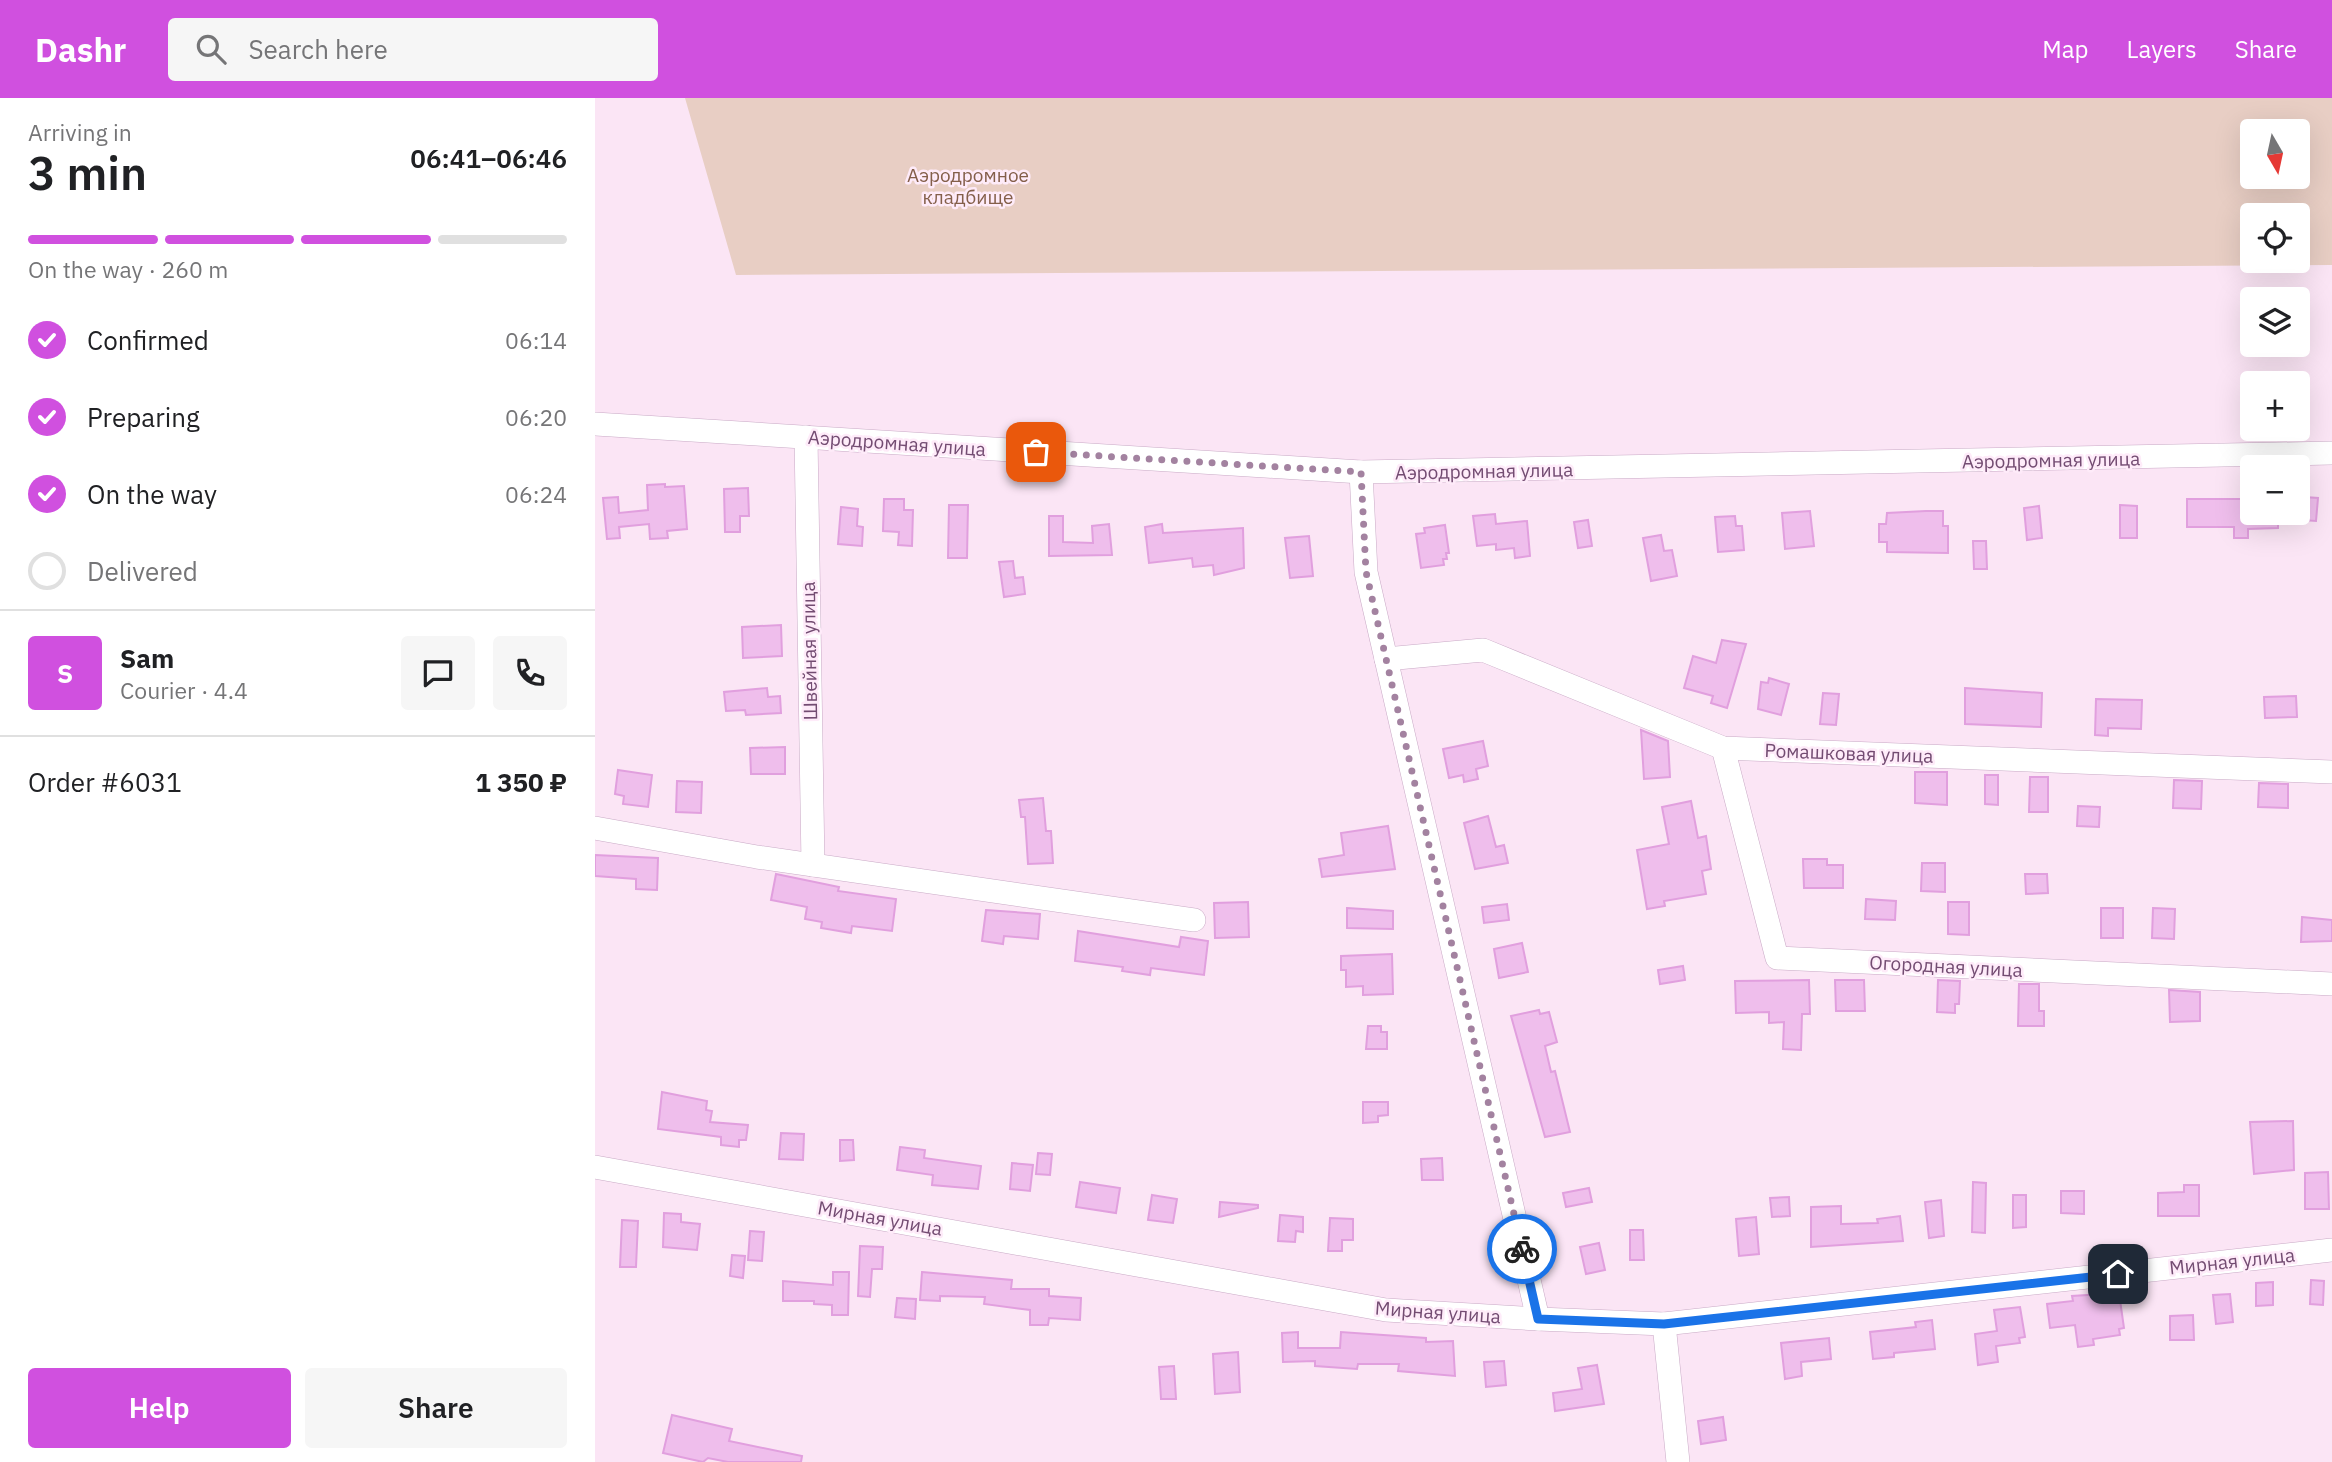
<!DOCTYPE html>
<meta charset="utf-8">
<style>
:root{--surface:#fff;--page:#f6f6f6;--text:#202124;--muted:#757577;--line:#e0e0e0;--accent:#d050df}
body{margin:0;font-family:"IBM Plex Sans",sans-serif;background:var(--page);color:var(--text);height:100vh;display:flex;flex-direction:column;font-size:26px;white-space:nowrap}
*{box-sizing:border-box;margin:0}
p{font-size:23px;color:var(--muted)}
.icon{flex:none;width:38px;height:38px;fill:none;stroke:currentColor;stroke-width:2;stroke-linecap:round;stroke-linejoin:round}
.map{position:relative;flex:1;overflow:hidden}
.details{display:flex;flex-direction:column;background:var(--surface);width:595px}
.details>*{flex:none}
.needle{width:46px;rotate:171deg}
.controls{position:absolute;left:1645px;top:21px;display:grid;gap:14px}
.controls a{display:grid;place-items:center;width:70px;height:70px;border-radius:7px;background:var(--surface);box-shadow:0 7px 28px #0002;font-size:35px}
.pin{position:absolute;display:grid;place-items:center;width:60px;height:60px;color:#fff;margin:-30px;border-radius:14px;box-shadow:0 4px 10px #0006}
.courier{position:absolute;display:grid;place-items:center;width:70px;height:70px;margin:-35px;border:5px solid #1a73e8;border-radius:50%;background:#fff;color:#222;box-shadow:0 2px 9px #0007}
.head em{font-style:normal;font-weight:600}
.head div{display:flex;flex-direction:column-reverse}
.head{display:flex;align-items:center;justify-content:space-between;height:119px;padding:0 28px}
h1{font-size:46px;font-weight:600;line-height:52px}
.bar{display:grid;grid-template-columns:repeat(4,1fr);gap:10px 7px;align-content:center;height:84px;padding:0 28px}
.bar i{height:9px;border-radius:5px;background:var(--line)}
.bar .on{background:var(--accent)}
.bar p{grid-column:span 4}
.line{display:flex;align-items:center;gap:18px;padding:0 28px;border-top:2px solid var(--line)}
.line div{flex:1}
.round{display:grid;place-items:center;flex:none;width:74px;height:74px;border-radius:7px;background:var(--page)}
ol{padding:0 28px;list-style:none}
li{display:flex;align-items:center;gap:21px;height:77px}
li p{margin-inline-start:auto}
li .icon{padding:7px;border-radius:50%;background:var(--accent);color:#fff;stroke-width:4}
li:last-child{color:var(--muted)}
li i{width:38px;height:38px;border:4px solid var(--line);border-radius:50%}
.action{display:flex;gap:14px;margin-top:auto;padding:14px 28px}
.action a{flex:1;height:80px;border-radius:7px;background:var(--accent);color:#fff;font-size:28px;font-weight:600;line-height:80px;text-align:center}
.action a+a{background:var(--page);color:var(--text)}
header{display:flex;align-items:center;gap:42px;box-sizing:border-box;height:98px;padding:0 35px;background:var(--accent);color:#fff}
header strong{font-size:33px}
nav{display:flex;gap:38px;margin-inline-start:auto;font-size:24px}
.search{width:490px;height:63px;background:var(--page);display:flex;align-items:center;gap:18px;box-sizing:border-box;padding:0 24px;border-radius:7px;color:var(--muted);font-size:26px}
main{display:flex;flex:1;min-height:0}
.map>svg:first-child{display:block}
</style>
<header>
<strong>Dashr</strong>
<div class="search"><svg class="icon" aria-label="search" viewBox="0 0 24 24"><circle cx="10" cy="10" r="6"/><path d="M15 15l6 6"/></svg>Search here</div>
<nav><a>Map</a><a>Layers</a><a>Share</a></nav>
</header>
<main>
<section class="details">
<div class="head"><div><h1>3 min</h1><p>Arriving in</p></div><em>06:41–06:46</em></div>
<div class="bar"><i class="on"></i><i class="on"></i><i class="on"></i><i></i><p>On the way · 260 m</p></div>
<ol>
<li><svg class="icon" aria-label="check" viewBox="0 0 24 24"><path d="M5 12l5 5 9-10"/></svg>Confirmed<p>06:14</p></li>
<li><svg class="icon" aria-label="check" viewBox="0 0 24 24"><path d="M5 12l5 5 9-10"/></svg>Preparing<p>06:20</p></li>
<li><svg class="icon" aria-label="check" viewBox="0 0 24 24"><path d="M5 12l5 5 9-10"/></svg>On the way<p>06:24</p></li>
<li><i></i>Delivered</li>
</ol>
<div class="line" style="height:126px"><b class="round" style="background:var(--accent);color:#fff">S</b><div><b>Sam</b><p>Courier · 4.4</p></div><a class="round"><svg class="icon" aria-label="chat" viewBox="0 0 24 24"><path d="M4 5h16v11H9l-5 4z"/></svg></a><a class="round"><svg class="icon" aria-label="phone" viewBox="0 0 24 24"><path d="M5 4h4l2 5-3 2q2 4 5 5l2-3 5 2v4C11 20 4 13 5 4z"/></svg></a></div>
<div class="line" style="height:91px"><div>Order #6031</div><b>1 350 ₽</b></div>
<div class="action"><a>Help</a><a>Share</a></div>
</section>
<div class="map">
<svg width="1737" height="1364" viewBox="0 0 1737 1364">
<rect width="100%" height="100%" fill="#fbe5f5"/>
<path fill="#e8cec4" fill-rule="evenodd" d="M 90,0 L 1737,0 L 1737,167 L 141,177 ZM 1657,33 L 1703,33 L 1703,79 L 1657,79 ZM 1657,117 L 1703,117 L 1703,163 L 1657,163 Z"/>
<g fill="#efbeec" stroke="#e19fde" stroke-width="2">
<polygon points="70,386 70,389 89,388 92,431 72,433 73,440 55,441 54,426 24,429 25,440 12,441 8,400 23,399 24,415 53,412 52,387"/>
<polygon points="153,390 154,418 145,418 145,434 130,434 129,391"/>
<polygon points="1709,399 1723,400 1721,423 1708,422"/>
<polygon points="289,401 309,401 309,412 318,412 317,448 303,447 304,434 288,433"/>
<polygon points="1592,401 1657,401 1657,415 1683,415 1683,430 1653,431 1653,440 1639,440 1639,429 1592,429"/>
<polygon points="354,407 373,407 372,460 353,460"/>
<polygon points="1525,407 1542,408 1542,440 1525,440"/>
<polygon points="1444,408 1447,440 1432,442 1429,410"/>
<polygon points="246,409 263,411 262,428 268,429 267,448 243,446"/>
<polygon points="1215,413 1219,448 1190,451 1187,415"/>
<polygon points="1331,413 1348,413 1348,428 1353,428 1353,455 1292,454 1292,444 1284,444 1284,426 1291,426 1292,415"/>
<polygon points="900,416 901,426 932,423 935,458 920,460 919,450 901,452 901,446 882,448 878,418"/>
<polygon points="454,418 468,418 468,444 498,445 497,428 514,426 517,457 454,458"/>
<polygon points="1140,418 1141,428 1147,428 1149,452 1123,454 1120,419"/>
<polygon points="993,422 997,448 983,450 979,424"/>
<polygon points="567,426 568,435 648,430 649,470 619,477 618,467 598,469 597,460 554,465 550,429"/>
<polygon points="850,427 854,455 851,455 852,461 848,461 849,467 826,470 821,436 830,435 829,430"/>
<polygon points="1066,437 1069,453 1077,452 1082,478 1056,483 1048,440"/>
<polygon points="714,438 718,478 695,480 690,440"/>
<polygon points="1378,443 1391,443 1392,471 1379,471"/>
<polygon points="418,463 420,480 428,479 430,496 409,499 404,464"/>
<polygon points="186,527 187,558 148,560 147,529"/>
<polygon points="1127,542 1151,546 1132,610 1116,605 1118,598 1089,590 1098,558 1121,565"/>
<polygon points="1174,580 1194,586 1186,617 1163,611 1166,584 1173,585"/>
<polygon points="172,590 173,599 185,598 186,615 151,617 150,612 131,613 129,594"/>
<polygon points="1370,590 1447,595 1446,629 1370,626"/>
<polygon points="1228,595 1244,596 1241,627 1225,626"/>
<polygon points="1701,598 1702,619 1670,620 1669,599"/>
<polygon points="1501,601 1547,602 1546,631 1513,630 1513,638 1500,637"/>
<polygon points="1046,632 1073,643 1075,679 1049,681"/>
<polygon points="888,643 893,668 881,671 883,681 869,684 868,677 854,680 848,651"/>
<polygon points="190,649 190,676 156,676 155,650"/>
<polygon points="23,672 57,677 53,709 28,706 29,698 20,696"/>
<polygon points="1320,674 1352,674 1352,707 1320,705"/>
<polygon points="1390,677 1403,677 1403,707 1390,706"/>
<polygon points="1435,679 1453,679 1453,714 1434,714"/>
<polygon points="1579,682 1607,683 1606,711 1578,710"/>
<polygon points="82,683 107,684 106,715 81,714"/>
<polygon points="1664,685 1693,686 1693,710 1663,709"/>
<polygon points="448,700 451,733 456,733 458,765 433,766 430,719 426,719 424,702"/>
<polygon points="1096,703 1103,740 1111,738 1116,771 1107,773 1111,796 1069,803 1070,808 1052,811 1042,752 1074,746 1067,709"/>
<polygon points="1483,708 1505,709 1504,729 1482,728"/>
<polygon points="893,718 901,749 909,747 913,765 880,771 869,725"/>
<polygon points="793,728 800,771 727,779 724,761 749,757 746,735"/>
<polygon points="0,757 63,760 62,792 41,791 41,781 0,778"/>
<polygon points="1208,761 1232,761 1232,767 1248,767 1248,790 1209,790"/>
<polygon points="1327,765 1350,765 1350,794 1326,793"/>
<polygon points="181,776 244,789 243,793 301,801 297,833 257,828 256,835 226,830 227,824 210,821 212,809 176,802"/>
<polygon points="1430,776 1452,776 1453,795 1431,796"/>
<polygon points="1271,801 1301,803 1300,822 1270,821"/>
<polygon points="653,804 654,839 620,840 619,805"/>
<polygon points="1353,804 1374,804 1374,837 1353,836"/>
<polygon points="912,806 914,822 889,825 887,809"/>
<polygon points="752,810 798,813 798,831 752,830"/>
<rect x="1506" y="810" width="22" height="30"/>
<polygon points="1558,810 1580,811 1579,841 1557,840"/>
<polygon points="391,812 445,816 443,841 409,838 408,846 387,843"/>
<polygon points="1707,819 1737,822 1737,843 1706,844"/>
<polygon points="483,833 584,849 586,839 613,843 609,877 556,870 555,877 527,873 528,869 480,863"/>
<polygon points="927,845 933,874 904,880 899,851"/>
<polygon points="797,856 798,896 768,897 768,888 751,889 751,872 746,872 746,858"/>
<polygon points="1088,868 1090,882 1065,886 1063,872"/>
<polygon points="1214,882 1215,916 1207,916 1206,952 1188,951 1189,924 1174,925 1174,914 1141,915 1140,883"/>
<polygon points="1240,882 1269,882 1270,913 1241,913"/>
<polygon points="1343,882 1365,883 1364,906 1360,906 1360,915 1342,914"/>
<polygon points="1424,886 1444,886 1444,913 1449,913 1449,928 1423,928"/>
<polygon points="1574,892 1605,894 1605,923 1575,924"/>
<polygon points="944,912 945,916 954,914 962,944 950,948 956,974 960,973 975,1034 950,1039 916,918"/>
<polygon points="773,928 786,928 786,934 792,934 792,951 771,951"/>
<polygon points="67,994 112,1003 111,1012 117,1013 115,1024 153,1027 151,1042 144,1042 144,1049 126,1047 126,1039 63,1031"/>
<polygon points="768,1004 793,1004 793,1017 783,1018 783,1024 768,1025"/>
<polygon points="1698,1023 1699,1072 1659,1076 1655,1024"/>
<polygon points="186,1035 209,1036 208,1062 184,1061"/>
<polygon points="245,1042 258,1042 259,1062 245,1063"/>
<polygon points="305,1049 330,1052 329,1060 386,1068 383,1091 337,1087 338,1077 302,1072"/>
<polygon points="443,1055 457,1056 455,1077 441,1076"/>
<polygon points="847,1060 848,1082 827,1082 826,1061"/>
<polygon points="417,1065 438,1067 435,1093 415,1091"/>
<polygon points="1733,1074 1734,1111 1710,1111 1710,1075"/>
<polygon points="485,1084 525,1090 521,1115 481,1109"/>
<polygon points="1378,1084 1391,1085 1390,1135 1377,1134"/>
<polygon points="1589,1087 1604,1087 1604,1118 1563,1118 1563,1095 1589,1094"/>
<polygon points="994,1090 997,1104 971,1109 968,1095"/>
<polygon points="1466,1093 1489,1093 1489,1116 1466,1115"/>
<polygon points="557,1097 582,1101 578,1125 553,1122"/>
<polygon points="1418,1097 1431,1097 1431,1129 1418,1130"/>
<polygon points="1194,1099 1195,1118 1177,1119 1175,1100"/>
<polygon points="1346,1102 1349,1138 1334,1140 1330,1104"/>
<polygon points="625,1104 663,1107 663,1110 624,1119"/>
<polygon points="1246,1108 1246,1126 1283,1125 1282,1121 1305,1118 1308,1143 1216,1149 1216,1109"/>
<polygon points="69,1115 86,1116 86,1124 105,1126 102,1152 68,1149"/>
<polygon points="685,1117 708,1119 708,1134 701,1133 700,1144 683,1143"/>
<polygon points="1161,1119 1164,1156 1144,1158 1141,1121"/>
<polygon points="735,1120 758,1121 758,1142 747,1142 747,1153 733,1153"/>
<polygon points="27,1122 43,1123 41,1169 25,1169"/>
<polygon points="1035,1132 1048,1132 1049,1162 1035,1162"/>
<polygon points="155,1133 169,1134 167,1163 153,1162"/>
<polygon points="1004,1145 1010,1172 991,1176 985,1149"/>
<polygon points="265,1148 288,1149 287,1171 277,1171 275,1199 263,1198"/>
<polygon points="137,1157 150,1158 148,1180 135,1178"/>
<polygon points="238,1174 254,1174 253,1217 237,1217 237,1207 219,1206 219,1203 188,1203 188,1183 238,1187"/>
<polygon points="327,1174 417,1182 416,1191 454,1191 454,1198 486,1200 485,1222 454,1220 453,1227 435,1227 435,1212 389,1206 390,1199 345,1198 345,1203 325,1202"/>
<polygon points="1716,1182 1729,1183 1728,1207 1715,1206"/>
<polygon points="1678,1184 1678,1207 1661,1208 1661,1185"/>
<polygon points="1524,1195 1529,1230 1524,1231 1525,1237 1498,1241 1499,1247 1483,1249 1480,1227 1455,1230 1452,1206 1478,1203 1477,1198"/>
<polygon points="1635,1196 1638,1224 1621,1226 1618,1197"/>
<polygon points="302,1200 321,1201 320,1221 300,1219"/>
<polygon points="1425,1209 1430,1239 1424,1240 1425,1245 1401,1248 1403,1264 1383,1267 1380,1236 1402,1233 1399,1212"/>
<polygon points="1598,1217 1599,1242 1575,1242 1575,1218"/>
<polygon points="1337,1222 1340,1251 1299,1255 1299,1259 1278,1261 1275,1234 1321,1229 1320,1224"/>
<polygon points="703,1234 703,1250 745,1250 746,1234 831,1240 831,1244 858,1243 860,1278 803,1273 804,1266 763,1266 762,1271 720,1268 720,1263 688,1264 687,1235"/>
<polygon points="1234,1240 1236,1261 1206,1264 1207,1278 1190,1281 1186,1245"/>
<polygon points="643,1254 645,1294 620,1296 618,1256"/>
<polygon points="909,1263 911,1287 891,1289 889,1264"/>
<polygon points="1002,1267 1009,1306 960,1313 958,1295 987,1291 983,1270"/>
<polygon points="579,1268 581,1301 566,1301 564,1269"/>
<polygon points="77,1317 137,1331 134,1343 207,1358 206,1364 133,1364 113,1360 108,1364 68,1355"/>
<polygon points="1128,1319 1131,1342 1106,1346 1103,1323"/>
</g>
<g fill="none" stroke-linecap="round" stroke-linejoin="round">
<defs>
<g id="minor">
<polyline points="0,326 766,374 1737,355"/>
<polyline points="211,339 218,767"/>
<polyline points="766,374 771,474 943,1221"/>
<polyline points="791,561 888,552 1128,650 1737,674"/>
<polyline points="1128,650 1182,860 1737,886"/>
<polyline points="0,730 162,759 599,822"/>
<polyline points="0,1069 791,1212 943,1221 1069,1226 1737,1152"/>
<polyline points="1069,1226 1083,1364"/>
</g>
</defs>
<use href="#minor" stroke="#c9aac6" stroke-width="24"/>
<use href="#minor" stroke="#fff" stroke-width="23"/>
</g>
<g fill="none" stroke-linecap="round" stroke-linejoin="round">
<polyline stroke="#a382a0" stroke-width="7" stroke-dasharray="0 12.6" points="441,354 766,374 771,474 927,1151"/>
<polyline stroke="#1a73e8" stroke-width="9" points="927,1151 943,1221 1069,1226 1523,1176"/>
</g>
<g text-anchor="middle" stroke-width="5" stroke-linejoin="round" paint-order="stroke">
<g font-size="19" fill="#845f4a" stroke="#feebf9">
<text x="373" y="84">Аэродромное<tspan x="373" dy="22">кладбище</tspan></text>
</g>
<g font-size="19" fill="#734c72" stroke="#feebf9">
<text transform="translate(302 345) rotate(4)" y="7">Аэродромная улица</text>
<text transform="translate(1456 362) rotate(-1)" y="7">Аэродромная улица</text>
<text transform="translate(889 373) rotate(-1)" y="7">Аэродромная улица</text>
<text transform="translate(214 553) rotate(-91)" y="7">Швейная улица</text>
<text transform="translate(1254 655) rotate(2)" y="7">Ромашковая улица</text>
<text transform="translate(1351 868) rotate(3)" y="7">Огородная улица</text>
<text transform="translate(285 1120) rotate(10)" y="7">Мирная улица</text>
<text transform="translate(1637 1163) rotate(-6)" y="7">Мирная улица</text>
<text transform="translate(843 1214) rotate(4)" y="7">Мирная улица</text>
</g>
</g>
</svg>
<div class="controls">
<a><svg class="needle" viewBox="-14 -14 28 28"><path d="M0-13l5 13h-10z" fill="#e53935"/><path d="M0 13l5-13h-10z" fill="#757577"/></svg></a>
<a><svg class="icon" aria-label="locate" viewBox="0 0 24 24"><circle cx="12" cy="12" r="6"/><path d="M12 2v4M12 18v4M2 12h4M18 12h4"/></svg></a>
<a><svg class="icon" aria-label="layers" viewBox="0 0 24 24"><path d="M12 4l9 5-9 5-9-5zM3 14l9 5 9-5"/></svg></a>
<a>+</a>
<a>−</a>
</div>
<div class="pin" style="left:441px;top:354px;background:#ea580c"><svg class="icon" aria-label="bag" viewBox="0 0 24 24"><path d="M5 8h14l-1 12H6zM9 8a3 3 0 0 1 6 0"/></svg></div>
<div class="pin" style="left:1523px;top:1176px;background:#1f2937"><svg class="icon" aria-label="home" viewBox="0 0 24 24"><path d="M3 11l9-7 9 7M6 9v11h12V9"/></svg></div>
<div class="courier" style="left:927px;top:1151px"><svg class="icon" aria-label="bike" viewBox="0 0 24 24"><circle cx="6" cy="16" r="4"/><circle cx="18" cy="16" r="4"/><path d="M6 16l4-8h5l3 8M10 8l3 8H6M13 5h3"/></svg></div>
</div>
</main>
